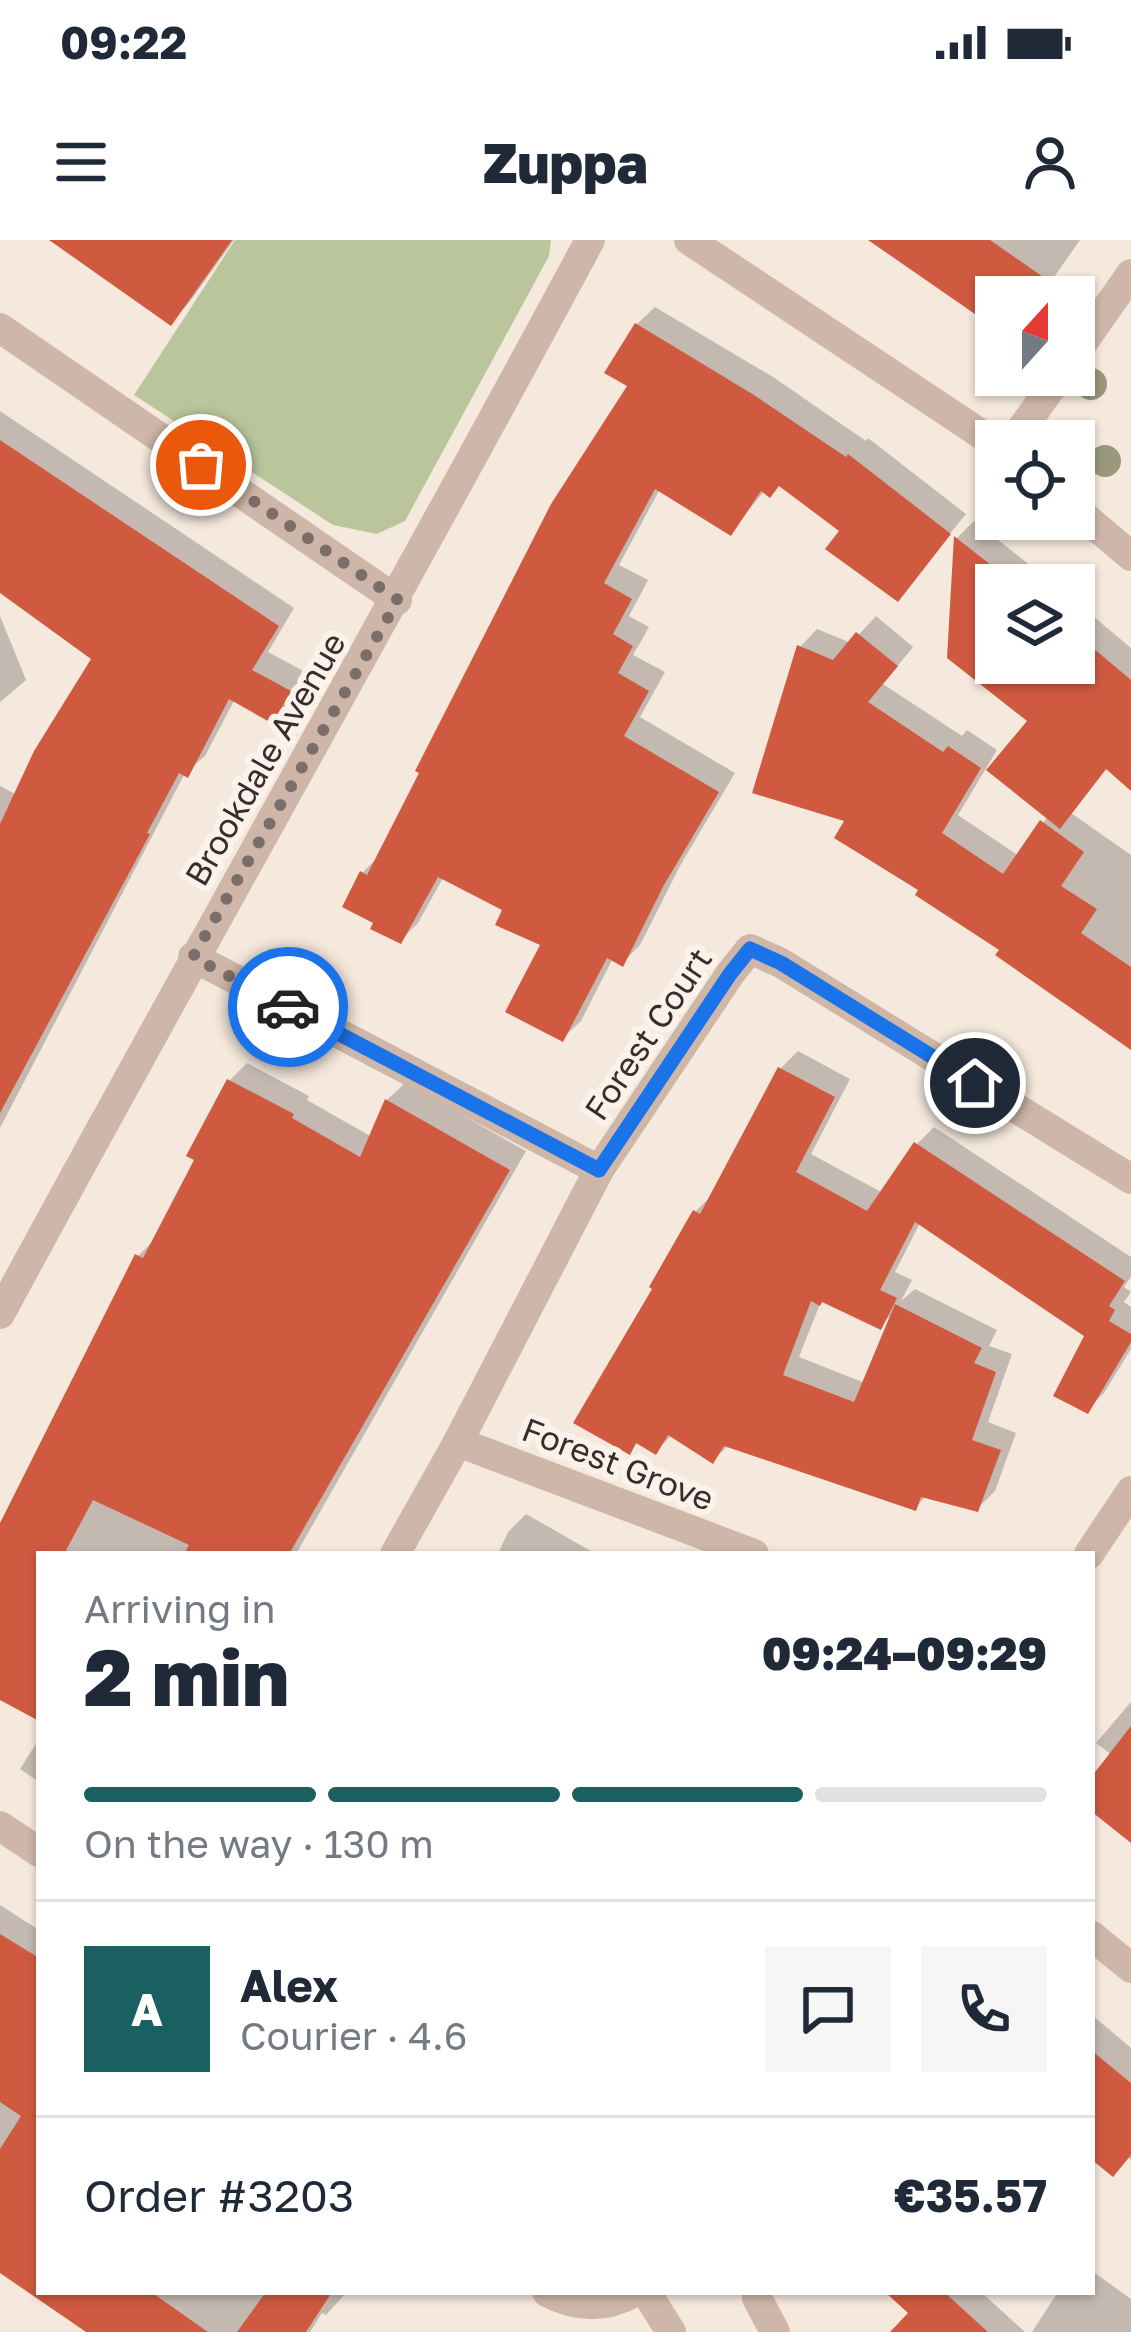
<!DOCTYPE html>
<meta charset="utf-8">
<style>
:root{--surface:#fff;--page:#f6f6f7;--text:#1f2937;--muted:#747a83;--line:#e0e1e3;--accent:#1a6060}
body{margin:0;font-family:"Golos Text",sans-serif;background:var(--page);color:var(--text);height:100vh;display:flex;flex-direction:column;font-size:45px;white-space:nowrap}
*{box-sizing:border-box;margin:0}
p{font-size:39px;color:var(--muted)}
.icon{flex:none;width:66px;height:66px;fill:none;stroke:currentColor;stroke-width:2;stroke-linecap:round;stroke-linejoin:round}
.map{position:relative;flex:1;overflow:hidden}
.details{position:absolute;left:36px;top:1311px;width:1059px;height:744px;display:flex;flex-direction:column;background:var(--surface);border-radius:0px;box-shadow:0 3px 9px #0004}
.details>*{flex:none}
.needle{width:78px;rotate:21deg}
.buttons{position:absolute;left:975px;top:36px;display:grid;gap:24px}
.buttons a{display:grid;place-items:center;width:120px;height:120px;border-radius:0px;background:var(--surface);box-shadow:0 3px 9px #0004;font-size:60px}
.pin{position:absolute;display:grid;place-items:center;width:102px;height:102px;color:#fff;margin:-51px;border:6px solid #fff;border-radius:50%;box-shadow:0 3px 12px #0007}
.courier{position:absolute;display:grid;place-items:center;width:120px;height:120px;margin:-60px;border:9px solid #1a73e8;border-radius:50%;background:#fff;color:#222;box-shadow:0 3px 15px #0007}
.head em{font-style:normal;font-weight:800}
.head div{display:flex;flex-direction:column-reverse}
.head{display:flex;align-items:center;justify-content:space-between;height:204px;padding:0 48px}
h1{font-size:78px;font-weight:800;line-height:90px}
.bar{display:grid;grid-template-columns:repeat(4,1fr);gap:18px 12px;align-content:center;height:144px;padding:0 48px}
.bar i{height:15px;border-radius:9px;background:var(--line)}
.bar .active{background:var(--accent)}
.bar p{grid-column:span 4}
.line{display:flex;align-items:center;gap:30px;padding:0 48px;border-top:3px solid var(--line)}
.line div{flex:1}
.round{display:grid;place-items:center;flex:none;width:126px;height:126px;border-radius:0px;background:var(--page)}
.status{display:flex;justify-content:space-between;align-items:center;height:84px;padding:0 60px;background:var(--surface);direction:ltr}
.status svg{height:33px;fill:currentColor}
header{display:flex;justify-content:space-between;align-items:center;height:156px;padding:0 48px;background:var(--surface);font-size:54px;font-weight:800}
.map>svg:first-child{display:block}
</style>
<div class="status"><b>09:22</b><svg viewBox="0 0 49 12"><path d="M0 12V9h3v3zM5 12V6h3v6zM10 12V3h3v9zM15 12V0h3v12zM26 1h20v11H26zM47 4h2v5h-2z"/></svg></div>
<header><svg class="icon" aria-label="menu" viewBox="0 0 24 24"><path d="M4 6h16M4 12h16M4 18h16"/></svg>Zuppa<svg class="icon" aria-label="person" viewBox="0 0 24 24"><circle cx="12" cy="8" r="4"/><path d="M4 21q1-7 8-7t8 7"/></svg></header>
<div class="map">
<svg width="1131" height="2092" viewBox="0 0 1131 2092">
<rect width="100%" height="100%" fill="#f5e8dd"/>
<polygon fill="#bac59c" points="235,0 551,0 549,16 405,281 377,294 333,285 134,155"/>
<g fill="#0003" fill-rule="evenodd">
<polygon points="55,0 234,0 188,64 170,82"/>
<polygon points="876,0 1080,0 1040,57 996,57 996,78"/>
<polygon points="655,67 773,137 866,201 868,198 966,274 898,358 843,290 781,244 765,250 731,292 660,249 619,325 648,340 629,376 649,387 633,415 665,432 640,477 735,533 681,624 640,705 622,723 613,718 581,781 563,798 544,704 506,669 444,636 418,683 400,701 377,682 362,633 380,615 632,145 637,84"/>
<polygon points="0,171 294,368 268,412 307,433 290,463 273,480 235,459 205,516 185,533 0,888 0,546 17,555 95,418 0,350"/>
<polygon points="974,281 1055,345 996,345 996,423 1074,423 1074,360 1131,408 1131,547 1108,527 1071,573 1131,615 1131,806 923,649 848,580 800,407 817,389 851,403 876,376 913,407 883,444 962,496 967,490 997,510 958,575 1019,616 1048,576 1031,481 950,417 957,298"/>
<polygon points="0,376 26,440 0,462"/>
<path d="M 798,811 L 850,839 L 811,914 L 883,953 L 917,904 L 934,887 L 1131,1017 L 1131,1037 L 1124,1047 L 1131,1052 L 1124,1062 L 1131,1067 L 1131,1109 L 1104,1153 L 1087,1170 L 1088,1095 L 920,983 L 895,1032 L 912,1040 L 901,1061 L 915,1049 L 997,1090 L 989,1106 L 1012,1114 L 988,1182 L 1016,1193 L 995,1251 L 977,1269 L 927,1255 L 915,1268 L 729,1205 L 713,1220 L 672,1195 L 656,1211 L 639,1201 L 629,1211 L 657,1048 L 695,972 L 713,954 L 780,829 ZM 822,1059 L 880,1086 L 895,1071 L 865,1143 L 799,1117 Z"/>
<polygon points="247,823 309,856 307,860 372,897 387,860 405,843 526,911 296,1314 39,1314 39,1477 0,1457 0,1288 138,1016 156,998 173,967 229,841"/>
<polygon points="526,1274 596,1314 498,1314 508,1292"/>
<polygon points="1131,1462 1131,1601 1092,1569 1092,1541 1112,1515 1096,1503"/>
<polygon points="39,1499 39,1542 20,1529"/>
<polygon points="0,1665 39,1690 39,2052 347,2052 326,2075 322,2073 310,2092 91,2092 0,2030"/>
<polygon points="1092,1775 1131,1808 1131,1920 1092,1889"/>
<polygon points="1092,2031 1131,2059 1131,2092 1032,2092 1058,2052 1092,2052"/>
<polygon points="889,2052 981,2052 1025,2092 897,2092 912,2073"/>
</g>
<g fill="#d05a40">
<polygon points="49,0 232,0 171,86"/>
<polygon points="868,0 990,0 1072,57 996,57 985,81"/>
<polygon points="635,83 754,155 846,217 848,214 951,294 898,362 825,309 839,291 779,246 770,258 761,251 731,296 655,249 604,343 632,359 613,394 633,406 618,433 649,451 624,496 719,552 664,645 623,727 607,718 563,802 505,772 540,705 495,685 502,670 438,637 401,704 370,689 373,683 342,667 360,631 367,635 419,533 415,531 551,264 627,146 604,133"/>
<polygon points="0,200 279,386 252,430 291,451 273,484 229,459 188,538 179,533 147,593 150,594 0,873 0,584 34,511 91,419 0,353"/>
<polygon points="954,296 996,329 996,423 1074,423 1074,392 1131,440 1131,551 1106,529 1060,589 986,530 1027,481 947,418"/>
<polygon points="856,392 898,426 868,462 943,512 948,506 981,528 942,593 1003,634 1040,580 1084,612 1061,646 1097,669 1081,693 1131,727 1131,810 995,715 999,710 915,655 918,650 834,598 844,581 752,553 797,405 833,420"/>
<polygon points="778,827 835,857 796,932 867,971 914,902 1125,1041 1109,1066 1115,1070 1109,1081 1131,1094 1131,1102 1088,1174 1053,1156 1084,1096 915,982 880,1050 897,1058 881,1090 822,1062 820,1066 811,1061 783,1135 854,1162 895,1064 982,1108 974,1123 996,1132 972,1200 1001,1210 978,1272 921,1257 916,1271 724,1206 713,1224 668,1195 656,1215 636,1203 630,1215 573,1183 652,1049 649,1047 693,970 700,974"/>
<polygon points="227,839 294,874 292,878 360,917 385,859 510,930 289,1314 184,1314 189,1305 93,1260 64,1314 39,1314 39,1481 0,1460 0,1283 135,1014 143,1018 194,920 186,916"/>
<polygon points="1131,1486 1131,1603 1092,1572 1092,1536"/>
<polygon points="0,1694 39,1718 39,2052 151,2052 208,2092 86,2092 0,2033 0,1909 21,1876 0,1862"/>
<polygon points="1092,1811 1131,1843 1131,1915 1113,1937 1092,1920"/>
<polygon points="266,2052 332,2052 306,2092 237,2092"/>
<polygon points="885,2052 944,2052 988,2092 890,2092 908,2073"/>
</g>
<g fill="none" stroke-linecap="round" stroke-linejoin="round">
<g stroke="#ceb7a8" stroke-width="30">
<polyline points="689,0 996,204"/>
<polyline points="0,88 397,360"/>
<polyline points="1074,115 1131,34"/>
<polyline points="1013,201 1060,135"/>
<polyline points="1074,268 1131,316"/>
<polyline points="193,717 599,930 730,734 750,709 781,723 1131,939"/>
<path d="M 0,1074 C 194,715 397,360 590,0"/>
<polyline points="458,1202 754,1314"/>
<polyline points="395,1314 458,1202 599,930"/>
<polyline points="1089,1314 1131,1251"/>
<polyline points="0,1586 39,1612"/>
<polyline points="1092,1696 1131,1728"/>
<path d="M 547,2052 C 577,2068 605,2069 635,2052"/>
<polyline points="646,2052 671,2092"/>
<polyline points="757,2058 775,2092"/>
</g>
</g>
<g fill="#989a7b">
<circle cx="1091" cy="144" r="16"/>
<circle cx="1105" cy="221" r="16"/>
</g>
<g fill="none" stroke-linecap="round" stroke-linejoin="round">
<polyline stroke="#7b6e68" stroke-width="12" stroke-dasharray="0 21.6" points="201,225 398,360 193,717 288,767"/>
<polyline stroke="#1a73e8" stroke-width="15" points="288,767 599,930 730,734 750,709 781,723 975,843"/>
</g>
<g text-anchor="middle" stroke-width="12" stroke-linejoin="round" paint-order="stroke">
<g font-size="33" fill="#3a2d29" stroke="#fbf3eb">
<text transform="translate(265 519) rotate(-60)" y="12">Brookdale Avenue</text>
<text transform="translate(648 794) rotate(-56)" y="12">Forest Court</text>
<text transform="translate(618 1224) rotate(21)" y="12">Forest Grove</text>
</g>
</g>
</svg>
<div class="buttons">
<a><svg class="needle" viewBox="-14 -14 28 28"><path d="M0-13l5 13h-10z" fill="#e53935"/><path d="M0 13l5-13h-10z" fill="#747a83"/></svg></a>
<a><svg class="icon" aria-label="locate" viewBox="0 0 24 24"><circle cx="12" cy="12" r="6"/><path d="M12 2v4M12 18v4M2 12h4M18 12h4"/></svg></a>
<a><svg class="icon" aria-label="layers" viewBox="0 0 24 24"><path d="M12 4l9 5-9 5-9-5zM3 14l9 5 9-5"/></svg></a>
</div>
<div class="pin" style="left:201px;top:225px;background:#ea580c"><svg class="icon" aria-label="bag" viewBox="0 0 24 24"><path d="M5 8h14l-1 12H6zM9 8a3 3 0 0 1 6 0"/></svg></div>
<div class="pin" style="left:975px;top:843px;background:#1f2937"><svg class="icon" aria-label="home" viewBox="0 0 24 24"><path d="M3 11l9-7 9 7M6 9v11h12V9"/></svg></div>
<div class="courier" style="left:288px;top:767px"><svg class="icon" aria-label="car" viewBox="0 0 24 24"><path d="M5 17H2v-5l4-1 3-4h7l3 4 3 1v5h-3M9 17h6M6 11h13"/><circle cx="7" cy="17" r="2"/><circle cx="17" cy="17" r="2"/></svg></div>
<section class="details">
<div class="head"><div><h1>2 min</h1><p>Arriving in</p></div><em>09:24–09:29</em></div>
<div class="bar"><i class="active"></i><i class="active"></i><i class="active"></i><i></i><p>On the way · 130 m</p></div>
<div class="line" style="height:216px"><b class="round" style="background:var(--accent);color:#fff">A</b><div><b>Alex</b><p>Courier · 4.6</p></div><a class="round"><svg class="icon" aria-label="chat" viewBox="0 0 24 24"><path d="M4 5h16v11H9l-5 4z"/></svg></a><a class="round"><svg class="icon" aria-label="phone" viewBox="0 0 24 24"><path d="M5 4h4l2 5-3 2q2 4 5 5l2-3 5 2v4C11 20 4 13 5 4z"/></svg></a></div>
<div class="line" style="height:156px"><div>Order #3203</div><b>€35.57</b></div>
</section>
</div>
